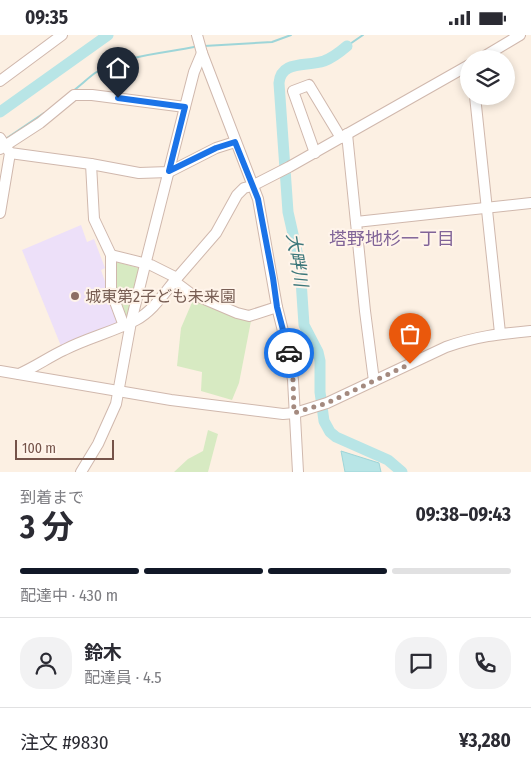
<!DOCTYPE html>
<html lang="ja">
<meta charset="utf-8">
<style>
:root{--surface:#fff;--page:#f2f2f3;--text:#2b2b33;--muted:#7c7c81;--line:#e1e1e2;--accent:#111827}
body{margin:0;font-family:"Fira Sans Condensed","Noto Sans JP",sans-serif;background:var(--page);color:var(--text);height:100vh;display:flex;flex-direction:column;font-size:19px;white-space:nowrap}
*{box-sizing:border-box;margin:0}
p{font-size:16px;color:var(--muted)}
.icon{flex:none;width:28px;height:28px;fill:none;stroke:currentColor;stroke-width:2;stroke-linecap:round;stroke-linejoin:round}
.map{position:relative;height:437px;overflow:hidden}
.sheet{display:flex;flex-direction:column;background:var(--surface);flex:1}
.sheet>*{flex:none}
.tools{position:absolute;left:460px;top:15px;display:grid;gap:10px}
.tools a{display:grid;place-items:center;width:55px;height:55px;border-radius:50%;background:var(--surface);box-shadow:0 2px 8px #0003;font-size:25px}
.scale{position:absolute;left:15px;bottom:12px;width:99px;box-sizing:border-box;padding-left:5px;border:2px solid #755349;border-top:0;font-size:14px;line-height:18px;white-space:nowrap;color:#755349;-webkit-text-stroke:4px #fff4ea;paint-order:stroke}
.pin{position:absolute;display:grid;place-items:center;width:42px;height:42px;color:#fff;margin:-51px -21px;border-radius:50% 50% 50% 0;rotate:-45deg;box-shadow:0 0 5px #0007}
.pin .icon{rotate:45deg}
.courier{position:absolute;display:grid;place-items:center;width:50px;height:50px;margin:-25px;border:4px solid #1a73e8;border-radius:50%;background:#fff;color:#222;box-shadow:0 1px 6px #0007}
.headline em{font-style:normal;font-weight:700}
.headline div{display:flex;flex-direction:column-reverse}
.headline{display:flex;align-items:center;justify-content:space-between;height:85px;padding:0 20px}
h1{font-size:32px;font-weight:700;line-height:38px}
.bar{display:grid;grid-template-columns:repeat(4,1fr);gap:8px 5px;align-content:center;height:60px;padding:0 20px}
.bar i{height:6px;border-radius:4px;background:var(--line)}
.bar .active{background:var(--accent)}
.bar p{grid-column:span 4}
.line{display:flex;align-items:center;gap:12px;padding:0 20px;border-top:1px solid var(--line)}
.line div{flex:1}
.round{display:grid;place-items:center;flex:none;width:52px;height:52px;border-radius:20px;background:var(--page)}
.status{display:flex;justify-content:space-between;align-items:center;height:35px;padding:0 25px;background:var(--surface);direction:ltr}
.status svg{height:14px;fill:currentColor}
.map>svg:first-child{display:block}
</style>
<div class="status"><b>09:35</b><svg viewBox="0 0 49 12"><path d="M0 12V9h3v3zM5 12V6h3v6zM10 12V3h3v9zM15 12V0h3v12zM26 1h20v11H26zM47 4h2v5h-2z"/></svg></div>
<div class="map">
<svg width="531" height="437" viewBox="0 0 531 437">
<rect width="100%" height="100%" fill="#fcf0e3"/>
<polygon fill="#ede0f9" points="81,190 87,207 94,204 105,233 101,235 119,287 61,311 22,215"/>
<g fill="#d7eac2">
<polygon points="113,226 142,234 130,286 125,288 113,253"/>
<polygon points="193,265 219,271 251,286 239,348 232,365 201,356 202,337 177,331 181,293"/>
<polygon points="208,395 218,399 208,437 174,437 188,424 203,416"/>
</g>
<polygon fill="#b8e5e6" stroke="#9ed5d8" points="341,416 379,428 381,437 345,437"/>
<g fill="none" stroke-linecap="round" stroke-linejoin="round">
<g stroke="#9ed5d8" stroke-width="2">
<polyline points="204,11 272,7 291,0"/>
<polyline points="347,11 363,0"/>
<path d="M 73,56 C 81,50 88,43 95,38 C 121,21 164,18 194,12"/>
<polyline points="4,105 44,78"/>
</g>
<g stroke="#b8e5e6" stroke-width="11">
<path d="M 347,11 C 340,17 332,23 324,26 C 306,32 281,25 279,48 L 288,177 L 300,230 L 304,290 L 318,317 L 320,326 L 320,357 L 324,386 L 330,397 L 336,402 L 388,425 L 402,437"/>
<polyline points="0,77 108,0"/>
</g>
<defs>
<g id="minor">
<polyline points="197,0 202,18 258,164 277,272 289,320 293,345 298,437"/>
<polyline points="480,24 520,0"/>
<polyline points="0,46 62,0"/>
<polyline points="475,61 500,298"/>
<polyline points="347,99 365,276 374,346"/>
<polyline points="0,103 10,118 0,178"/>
<polyline points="0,114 40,88 74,60 92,60 185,72"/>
<polyline points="10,118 91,129 139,138 169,137 216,113 235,107"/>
<polyline points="315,118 293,56 309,50 341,103"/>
<polyline points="91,129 94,184 111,220 111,256 124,291"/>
<polyline points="356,187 531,168"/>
<polyline points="111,220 151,230 177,243 216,198 237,160 244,153 252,151 289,132 469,30"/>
<polyline points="174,246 190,258 237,278 249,281 277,272"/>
<path d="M 0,336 L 171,365 L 283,379 L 295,378 L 327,368 L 446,312 C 477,301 499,299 531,296"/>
<path d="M 19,339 C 35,332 49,322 64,315 C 87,303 113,297 136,285 C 153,276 164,258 177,243"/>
<polyline points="81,437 98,409 116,369 131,287 145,230 185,72 194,37 202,18"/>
</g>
</defs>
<use href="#minor" stroke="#d0b8ad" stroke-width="12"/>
<use href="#minor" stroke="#fff" stroke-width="10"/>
</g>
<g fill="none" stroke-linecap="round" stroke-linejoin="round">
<polyline stroke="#a48a7f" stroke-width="5" stroke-dasharray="0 9" points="289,318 293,345 294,378 327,368 410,329"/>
<polyline stroke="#1a73e8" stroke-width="6" points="118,63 185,72 169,136 216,113 235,107 258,164 273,243 277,272 289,318"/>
</g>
<circle fill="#8d6e63" stroke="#fff4ea" stroke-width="2" cx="75" cy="261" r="5"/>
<g text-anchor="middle" stroke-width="4" stroke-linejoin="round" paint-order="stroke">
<g font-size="16" fill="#785e54" stroke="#fff4ea" text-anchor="start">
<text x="85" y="267">城東第2子ども未来園</text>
</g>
<g font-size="18" fill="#816498" stroke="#fff4ea">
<text x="392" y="210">塔野地杉一丁目</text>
</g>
<g font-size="18" font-style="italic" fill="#3c777a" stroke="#fff4ea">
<text transform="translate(297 225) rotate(81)" y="6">大畔川</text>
</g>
</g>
</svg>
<div class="tools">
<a><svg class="icon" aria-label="layers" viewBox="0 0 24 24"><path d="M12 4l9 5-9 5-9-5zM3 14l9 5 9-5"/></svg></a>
</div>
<div class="scale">100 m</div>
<div class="pin" style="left:410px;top:329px;background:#ea580c"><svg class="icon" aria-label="bag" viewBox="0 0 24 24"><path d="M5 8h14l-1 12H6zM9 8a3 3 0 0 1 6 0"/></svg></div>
<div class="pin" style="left:118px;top:63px;background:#1f2937"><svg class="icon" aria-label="home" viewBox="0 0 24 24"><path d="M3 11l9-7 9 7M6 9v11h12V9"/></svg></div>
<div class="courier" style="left:289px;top:318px"><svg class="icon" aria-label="car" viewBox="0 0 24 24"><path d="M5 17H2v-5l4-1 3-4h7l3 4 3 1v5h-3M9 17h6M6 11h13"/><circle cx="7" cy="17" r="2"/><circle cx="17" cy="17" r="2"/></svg></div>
</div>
<section class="sheet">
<div class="headline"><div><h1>3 分</h1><p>到着まで</p></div><em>09:38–09:43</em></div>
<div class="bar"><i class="active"></i><i class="active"></i><i class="active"></i><i></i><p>配達中 · 430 m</p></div>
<div class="line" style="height:90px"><a class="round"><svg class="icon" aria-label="person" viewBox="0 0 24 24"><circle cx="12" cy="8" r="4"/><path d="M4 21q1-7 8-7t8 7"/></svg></a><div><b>鈴木</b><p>配達員 · 4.5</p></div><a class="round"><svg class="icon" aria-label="chat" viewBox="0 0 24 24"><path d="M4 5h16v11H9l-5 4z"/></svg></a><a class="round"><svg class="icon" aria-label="phone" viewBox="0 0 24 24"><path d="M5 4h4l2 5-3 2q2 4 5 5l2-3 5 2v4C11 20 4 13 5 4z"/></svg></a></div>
<div class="line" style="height:65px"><div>注文 #9830</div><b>¥3,280</b></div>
</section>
